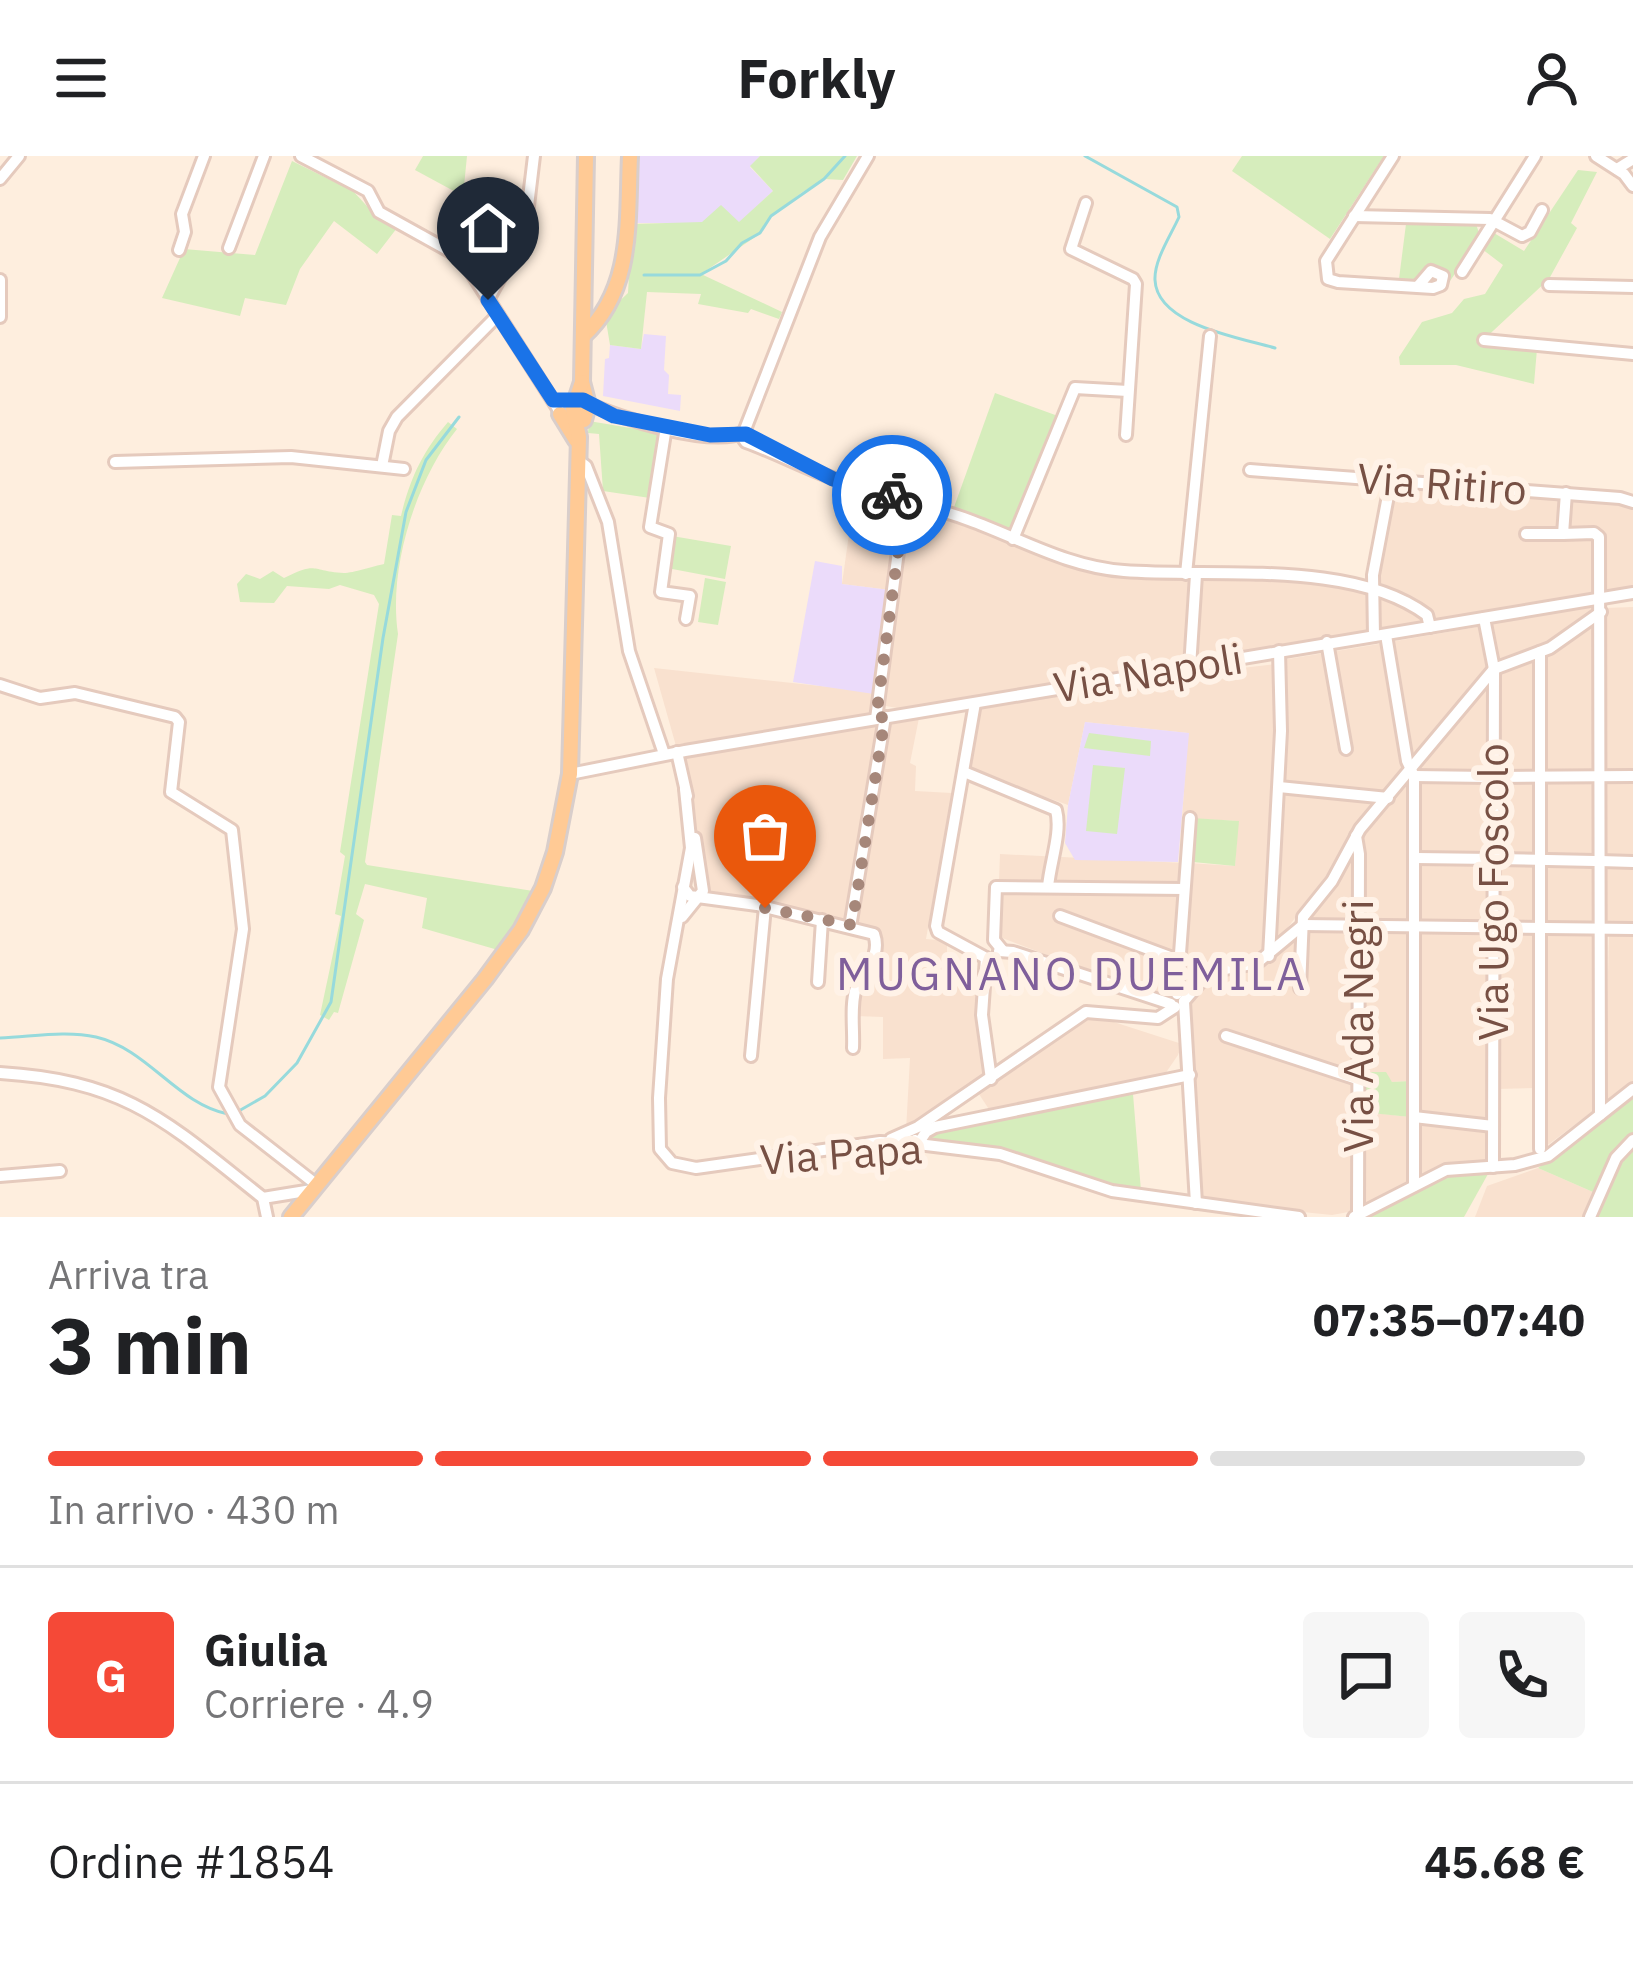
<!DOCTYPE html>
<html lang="it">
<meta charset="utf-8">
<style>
:root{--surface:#fff;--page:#f6f6f6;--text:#202124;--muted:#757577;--line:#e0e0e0;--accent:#f54937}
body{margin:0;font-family:"IBM Plex Sans",sans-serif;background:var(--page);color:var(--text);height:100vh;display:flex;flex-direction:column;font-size:45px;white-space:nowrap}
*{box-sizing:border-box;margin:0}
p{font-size:39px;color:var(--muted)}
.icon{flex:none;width:66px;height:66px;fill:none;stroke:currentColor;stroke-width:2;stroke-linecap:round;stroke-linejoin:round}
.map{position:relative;height:1061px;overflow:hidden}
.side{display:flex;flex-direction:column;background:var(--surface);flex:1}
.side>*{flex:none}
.pin{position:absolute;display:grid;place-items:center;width:102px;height:102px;color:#fff;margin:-123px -51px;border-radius:50% 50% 50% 0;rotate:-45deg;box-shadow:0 0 12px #0007}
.pin .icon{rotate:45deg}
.courier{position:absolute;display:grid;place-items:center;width:120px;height:120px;margin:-60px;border:9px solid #1a73e8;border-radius:50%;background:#fff;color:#222;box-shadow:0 3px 15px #0007}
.summary em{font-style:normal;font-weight:800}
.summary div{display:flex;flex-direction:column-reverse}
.summary{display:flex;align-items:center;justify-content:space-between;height:204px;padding:0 48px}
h1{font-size:78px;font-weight:800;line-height:90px}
.bar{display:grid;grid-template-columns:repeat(4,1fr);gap:18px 12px;align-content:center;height:144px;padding:0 48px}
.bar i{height:15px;border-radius:9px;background:var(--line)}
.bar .on{background:var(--accent)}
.bar p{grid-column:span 4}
.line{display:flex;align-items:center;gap:30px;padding:0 48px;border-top:3px solid var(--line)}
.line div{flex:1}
.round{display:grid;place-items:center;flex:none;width:126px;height:126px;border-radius:12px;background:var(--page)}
header{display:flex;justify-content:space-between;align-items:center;height:156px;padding:0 48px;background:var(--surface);font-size:54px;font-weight:800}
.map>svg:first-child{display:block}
</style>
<header><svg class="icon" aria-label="menu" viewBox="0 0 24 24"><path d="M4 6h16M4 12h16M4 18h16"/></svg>Forkly<svg class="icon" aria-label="person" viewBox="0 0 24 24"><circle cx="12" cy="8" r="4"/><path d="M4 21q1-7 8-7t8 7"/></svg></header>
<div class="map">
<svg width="1633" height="1061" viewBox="0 0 1633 1061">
<rect width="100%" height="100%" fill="#feeede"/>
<g fill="#f9e1cf">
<polygon points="1392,326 1633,348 1633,434 1376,477 1375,439"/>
<polygon points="855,335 903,346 890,434 842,428"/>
<polygon points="907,347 995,378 1069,411 1103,418 1332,427 1370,437 1371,477 903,553 880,549"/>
<polygon points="1597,449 1598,455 1558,483 1497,507 1488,467"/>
<polygon points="1633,451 1633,617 1604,617 1605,452"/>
<polygon points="1597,462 1597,617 1546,619 1545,498"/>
<polygon points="1483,470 1490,514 1411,608 1390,486"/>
<polygon points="1385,487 1405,606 1385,637 1283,625 1282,504"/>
<polygon points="1538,502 1539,618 1496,618 1499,517"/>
<polygon points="1277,508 1278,559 1267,799 1201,822 1179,820 1189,707 1235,710 1238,665 1182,662 1188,577 1085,566 1068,649 969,614 980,550 1155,522"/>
<polygon points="654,512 867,535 874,538 876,557 676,590"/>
<polygon points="1487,530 1488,616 1419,616 1431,595"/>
<polygon points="919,562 910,607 916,610 915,635 952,637 926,783 947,785 947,819 981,819 989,922 906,975 910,902 883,903 883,861 856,860 857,837 879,786 853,770 890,565"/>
<polygon points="883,565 850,769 709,740 682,599"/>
<polygon points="1420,624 1490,624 1489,700 1420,699"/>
<polygon points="1544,624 1598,624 1598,702 1543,701"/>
<polygon points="1407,625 1412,626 1411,767 1375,766 1362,747 1363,678"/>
<polygon points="1537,625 1538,699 1496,699 1496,626"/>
<rect x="1605" y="626" width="28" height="76"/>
<polygon points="1283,635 1378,645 1353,675 1325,722 1277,786 1273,786"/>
<polygon points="1000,698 1184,707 1172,839 1167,844 997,780"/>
<polygon points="1351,698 1357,701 1355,765 1307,764"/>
<polygon points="1541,704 1600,705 1600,773 1540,771"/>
<polygon points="1490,706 1490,768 1419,768 1419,707"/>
<polygon points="1497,707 1538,708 1537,769 1496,768"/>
<polygon points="1605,709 1633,709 1633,769 1605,768"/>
<polygon points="1414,770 1492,771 1493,1011 1455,1012 1414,1030"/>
<polygon points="1309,775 1355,775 1354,1055 1332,1059 1283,1054 1202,1042 1190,846 1207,823 1243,817 1266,809 1292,783"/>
<polygon points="1379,775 1410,776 1410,925 1392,926 1385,916 1363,916 1364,797 1378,797"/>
<polygon points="1495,776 1537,776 1536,932 1496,933"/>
<polygon points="1546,776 1598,776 1597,952 1545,991"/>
<polygon points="1609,777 1633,777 1633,927 1605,945"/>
<polygon points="1092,859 1182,888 1178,899 1163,921 992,958 977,935"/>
<polygon points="1364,956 1410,961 1410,1024 1364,1051"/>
<polygon points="1538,1012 1593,1036 1584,1061 1475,1061 1487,1030"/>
</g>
<g fill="#ebdbfa">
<polygon points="637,0 760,0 750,11 773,35 739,67 633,67"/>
<polygon points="644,178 666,180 664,214 669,219 668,238 681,239 680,255 603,240 605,203 609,202 610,189 641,193"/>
<polygon points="815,405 842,410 842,428 890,434 874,538 793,526"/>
<polygon points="1085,566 1189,577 1178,706 1075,704 1065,687 1068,649"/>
</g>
<g fill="#d6edbc">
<polygon points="423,0 467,0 463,40 415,14"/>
<polygon points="760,0 857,0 843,24 824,23 801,37 771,60 761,77 701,118 782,156 779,163 751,153 748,157 698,148 701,138 647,136 641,193 610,189 605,159 628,137 632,68 702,66 721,49 739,66 773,35 750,10"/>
<polygon points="1242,0 1384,0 1330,83 1232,15"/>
<polygon points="292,5 353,35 377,61 397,72 377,98 334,65 300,113 286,149 245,142 240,160 162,142 184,93 255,99"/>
<polygon points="1578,14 1597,16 1571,67 1577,72 1549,123 1479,188 1537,193 1534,228 1456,209 1400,209 1399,201 1422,166 1452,157 1464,143 1485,138 1503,109 1482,93 1494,77 1524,95"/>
<polygon points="1406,68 1476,68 1480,80 1448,128 1444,115 1433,111 1417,123 1399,123"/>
<polygon points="995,237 1058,260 1011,377 953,354"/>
<polygon points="589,265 660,277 650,342 603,335 599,278 588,277"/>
<path d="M 448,266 L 457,273 C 416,324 388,412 398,478 L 365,706 L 367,709 L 533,735 L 526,752 L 498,794 L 422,772 L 427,742 L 365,728 L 356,758 L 364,764 L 338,857 L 334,856 L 329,864 L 320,859 L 341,760 L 335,758 L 345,700 L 340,696 L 379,448 L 374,439 L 340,429 L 329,433 L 287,430 L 274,447 L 240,446 L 237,428 L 246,418 L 260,423 L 273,415 L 284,422 C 319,405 309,415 344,417 C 353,417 374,410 384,408 L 392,359 L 401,360 C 410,322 423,295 448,266 Z"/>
<polygon points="672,380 731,390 725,423 667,412"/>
<polygon points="705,422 726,426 718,469 698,466"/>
<polygon points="1089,577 1151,585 1150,600 1084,592"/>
<polygon points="1093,609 1125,612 1117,678 1086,675"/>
<polygon points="1192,662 1239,665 1235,710 1193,706"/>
<polygon points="1363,916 1386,916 1392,926 1410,925 1410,961 1361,956"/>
<polygon points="1133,938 1141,1035 1095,1025 997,992 928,982 938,974"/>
<polygon points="1633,941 1633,977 1608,1006 1593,1036 1538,1012"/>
<polygon points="1633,994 1633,1061 1596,1061 1618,1007"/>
<polygon points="1455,1018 1488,1018 1464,1061 1367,1061 1429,1025"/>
</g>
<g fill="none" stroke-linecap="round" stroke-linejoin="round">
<g stroke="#97dadc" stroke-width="3">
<path d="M 1085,0 L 1177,51 L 1179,61 C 1171,79 1154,104 1155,124 C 1157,169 1241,182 1275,192"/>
<polyline points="644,119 700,119 726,105 742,87 760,77 771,60 824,23 845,0"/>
<path d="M 0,882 C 31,881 65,874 96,881 C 148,893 177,948 228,958"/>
<polyline points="237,956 265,940 297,907 331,846 383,482 406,356 426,304 459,261"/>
</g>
<defs>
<g id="minor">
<polyline points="301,0 368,35 379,56 462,102 562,259"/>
<polyline points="1393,0 1326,105 1328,123 1338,126 1433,132 1441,129 1443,120 1431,115 1419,129"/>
<polyline points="1596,0 1624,18 1633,30"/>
<polyline points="1617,13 1633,3"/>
<polyline points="0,23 19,0"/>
<polyline points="1086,47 1071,93 1133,123 1136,128 1126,279"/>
<polyline points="1354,60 1490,63 1522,80 1530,76 1542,54"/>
<polyline points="229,92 264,0"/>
<polyline points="179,94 185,76 182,58 204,0"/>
<polyline points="1462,116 1535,0"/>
<polyline points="0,124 0,161"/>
<polyline points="1549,129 1633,131"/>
<polyline points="488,144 525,75 534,0"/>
<polyline points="1484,184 1633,198"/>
<path d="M 587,247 C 619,262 712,292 744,276 L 820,81 L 868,0"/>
<polyline points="666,271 650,371 669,378 661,436 690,440 686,463"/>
<path d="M 741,279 L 746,286 C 777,297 806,313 838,324 C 881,340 926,348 969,364 C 1021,383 1068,411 1124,415 C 1214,422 1352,403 1427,459 L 1430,471"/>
<polyline points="579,305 586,310 608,366 629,495 664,598"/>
<polyline points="115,306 291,301 404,313"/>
<polyline points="382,310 389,275 397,261 498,159"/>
<polyline points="1250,314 1620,342 1633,346"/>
<polyline points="1566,337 1563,378 1594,377 1599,381 1600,959"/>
<polyline points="1526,378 1563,378"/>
<polyline points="1013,383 1075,232 1128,235"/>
<polyline points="1186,418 1210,180"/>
<polyline points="1484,462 1494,513 1493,1011"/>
<polyline points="1386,479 1407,605 1414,620 1414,1030"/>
<polyline points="1374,480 1373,419 1391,324"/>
<polyline points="1327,486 1346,593"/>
<polyline points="1540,496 1540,993"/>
<polyline points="1190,511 1196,419"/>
<polyline points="0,529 40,542 75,537 175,561 179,566 171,636 232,674 243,773 219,931 240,969 317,1029"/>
<polyline points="975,547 936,770 938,776 986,802"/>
<polyline points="876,563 905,342"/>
<polyline points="677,596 687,640"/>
<path d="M 964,616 L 1056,654 C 1062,677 1050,706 1048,731"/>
<polyline points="570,618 685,595 1633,437"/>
<polyline points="1414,620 1489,621"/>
<polyline points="1493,621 1633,620"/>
<polyline points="1279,631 1388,642"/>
<polyline points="685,633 691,692 667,823 659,942 660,993 672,1007 696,1012 880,986 918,988 1000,998 1112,1035 1299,1061"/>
<polyline points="1356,680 1359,698 1358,1060"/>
<polyline points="1416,702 1493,703"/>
<polyline points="1496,703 1595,705"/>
<polyline points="1600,705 1633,706"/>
<path d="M 683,731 L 690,740 L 757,749 L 874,778 C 882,801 864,812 856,832 C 850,849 854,874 853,892"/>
<polyline points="1060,760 1178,804"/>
<polyline points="682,761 703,735 695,682"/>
<polyline points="1303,769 1633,773"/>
<polyline points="850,771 885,561"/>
<polyline points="999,795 1013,796 1171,848"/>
<polyline points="1003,795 994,784 996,731 1184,733"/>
<polyline points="1269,800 1281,575 1279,495"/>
<polyline points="986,802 982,859 991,923"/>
<polyline points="818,826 822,764"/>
<polyline points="1300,832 1303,761 1332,725 1360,673 1494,513 1550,492 1601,456"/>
<polyline points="1177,838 1190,662"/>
<polyline points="1184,845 1209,816 1257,807 1303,769"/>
<polyline points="1184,846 1196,1047"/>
<polyline points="1226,880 1357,923"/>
<polyline points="751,900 765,751"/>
<path d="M 0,917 C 128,925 167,966 263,1042 L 267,1061"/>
<polyline points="1414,961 1493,970"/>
<polyline points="891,983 918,971 1086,856 1158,862 1175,851"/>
<polyline points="915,984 918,988 926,976 935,971 1190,919"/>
<polyline points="0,1020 60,1015"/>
<polyline points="263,1042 312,1034"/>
<polyline points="1354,1061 1446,1014 1515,1009 1548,1000 1633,933"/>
<polyline points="1590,1061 1616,1002 1633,984"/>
</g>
<g id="major">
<path d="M 583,180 C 634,134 627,64 630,0"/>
<polyline points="560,258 576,284"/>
<polyline points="576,263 584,264 588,249 582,226 586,0"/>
<polyline points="291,1061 485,823 521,774 543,732 555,696 570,618 579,281 573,253 582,226"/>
</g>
</defs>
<use href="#minor" stroke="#e5cabd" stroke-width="16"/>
<use href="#major" stroke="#d9cecb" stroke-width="20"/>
<use href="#minor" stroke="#fff" stroke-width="10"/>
<use href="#major" stroke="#ffca95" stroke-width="14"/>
</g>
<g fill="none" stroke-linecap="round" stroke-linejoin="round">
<polyline stroke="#a6877a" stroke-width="12" stroke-dasharray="0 21.6" points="765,752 852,769 885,561 876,562 905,343 892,339"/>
<polyline stroke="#1a73e8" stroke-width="15" points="488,144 553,244 583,244 614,260 710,279 746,278 833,323 892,339"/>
</g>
<g text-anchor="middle" stroke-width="12" stroke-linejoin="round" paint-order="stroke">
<g font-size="42" fill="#775044" stroke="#fff2e7">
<text transform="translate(1442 328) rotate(4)" y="15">Via Ritiro</text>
<text transform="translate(1148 517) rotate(-9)" y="15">Via Napoli</text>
<text transform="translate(1493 736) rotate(-90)" y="15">Via Ugo Foscolo</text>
<text transform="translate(1358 870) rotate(-90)" y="15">Via Ada Negri</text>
<text transform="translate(841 998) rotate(-4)" y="15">Via Papa</text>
</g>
<g font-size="45" letter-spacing="3" fill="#7f5f9b" stroke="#fff2e7">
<text x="1072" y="834">MUGNANO DUEMILA</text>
</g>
</g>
</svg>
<div class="pin" style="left:765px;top:752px;background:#ea580c"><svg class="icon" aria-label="bag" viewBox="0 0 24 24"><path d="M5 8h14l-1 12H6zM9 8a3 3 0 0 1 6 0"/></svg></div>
<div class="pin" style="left:488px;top:144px;background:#1f2937"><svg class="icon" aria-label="home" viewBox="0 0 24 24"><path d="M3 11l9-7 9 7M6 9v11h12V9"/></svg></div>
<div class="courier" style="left:892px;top:339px"><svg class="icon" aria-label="bike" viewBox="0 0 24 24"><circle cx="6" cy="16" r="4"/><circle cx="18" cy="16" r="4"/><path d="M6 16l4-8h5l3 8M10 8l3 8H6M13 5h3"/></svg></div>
</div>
<section class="side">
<div class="summary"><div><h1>3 min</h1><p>Arriva tra</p></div><em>07:35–07:40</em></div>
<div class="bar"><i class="on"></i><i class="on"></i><i class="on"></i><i></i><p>In arrivo · 430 m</p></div>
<div class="line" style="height:216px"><b class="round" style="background:var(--accent);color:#fff">G</b><div><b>Giulia</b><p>Corriere · 4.9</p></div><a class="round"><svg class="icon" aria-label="chat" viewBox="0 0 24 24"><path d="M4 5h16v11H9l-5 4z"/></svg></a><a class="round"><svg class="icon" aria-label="phone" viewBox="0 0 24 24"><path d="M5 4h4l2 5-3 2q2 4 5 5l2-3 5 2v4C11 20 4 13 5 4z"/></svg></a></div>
<div class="line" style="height:156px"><div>Ordine #1854</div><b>45.68 €</b></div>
</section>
